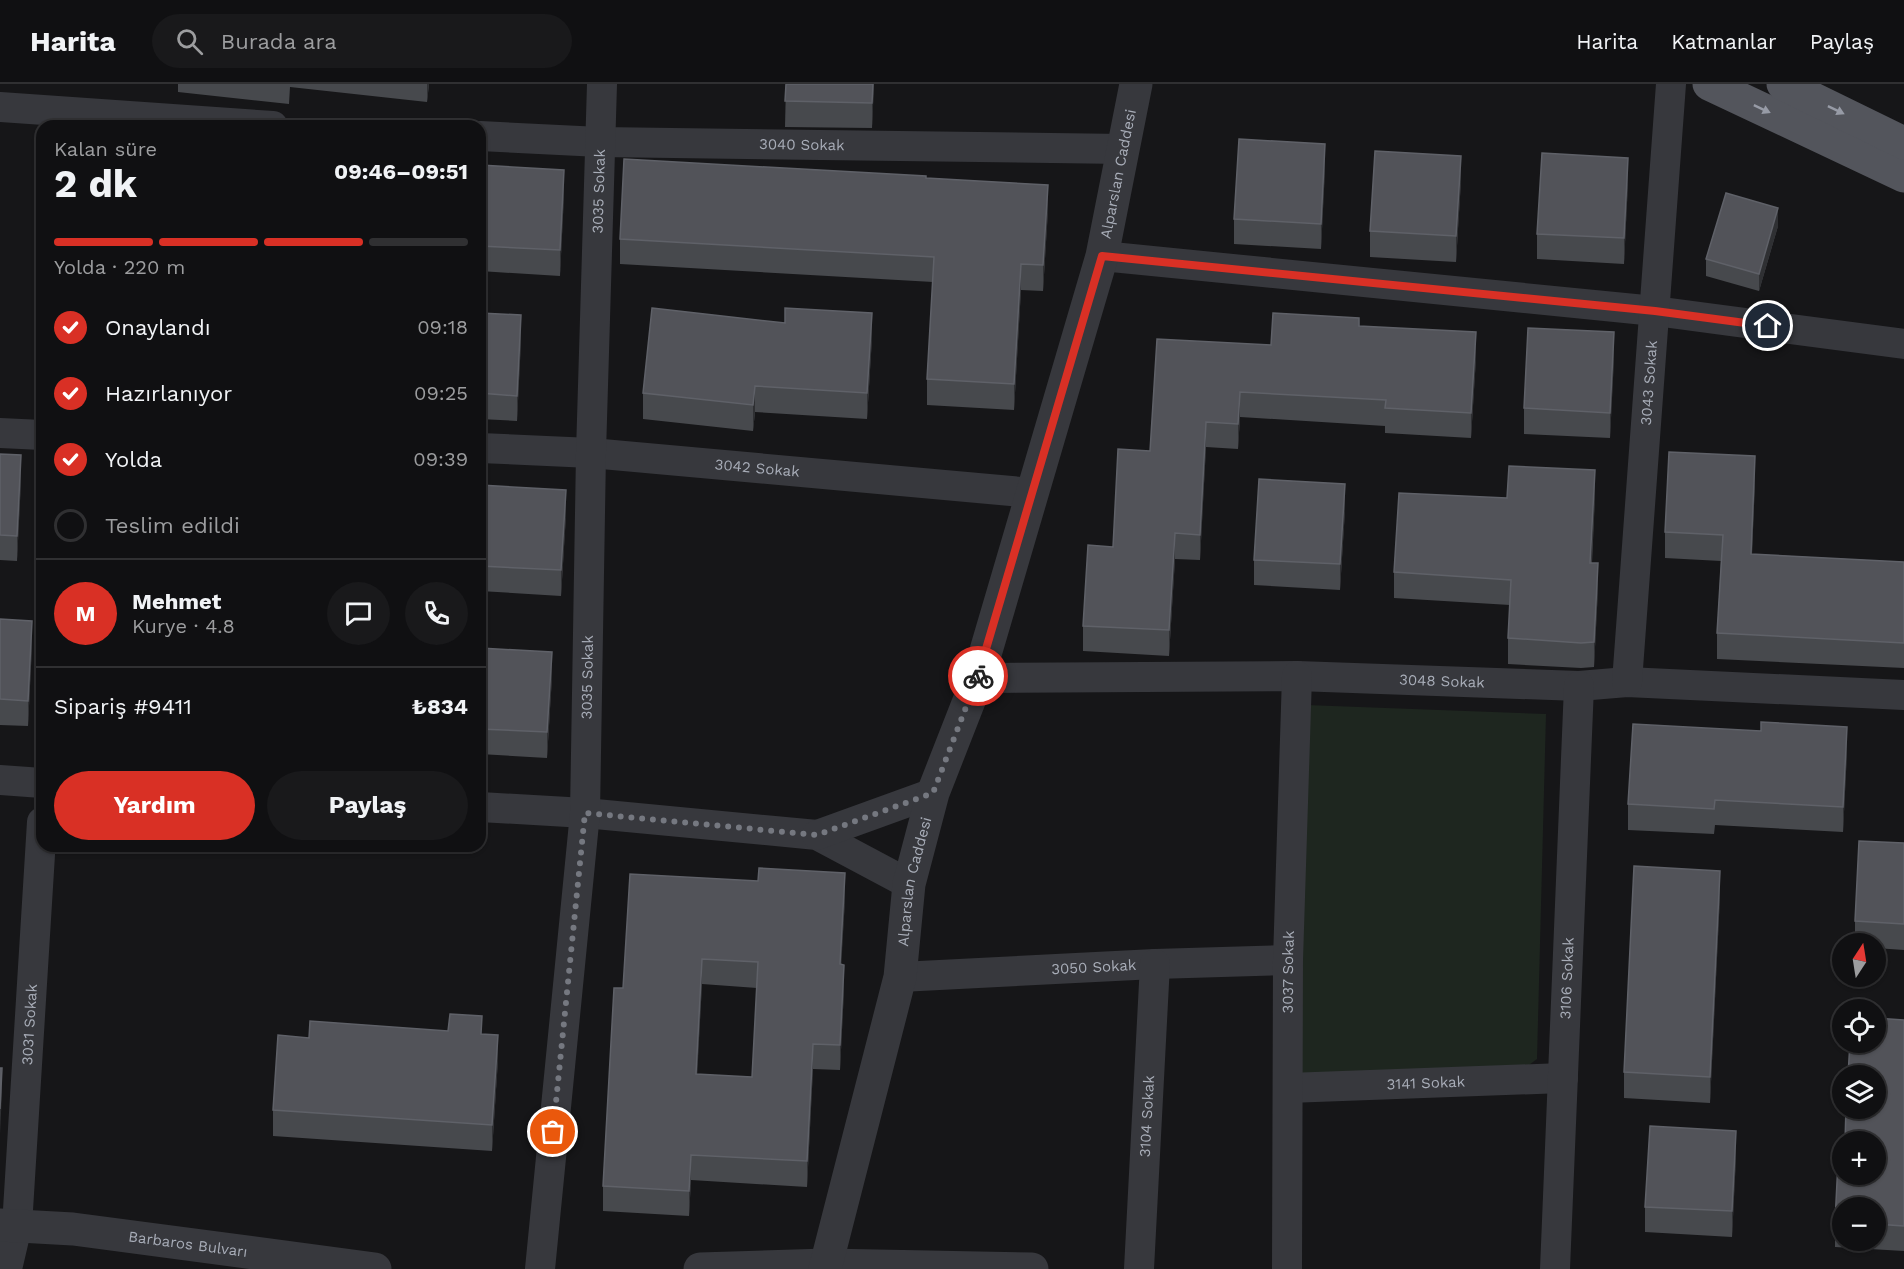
<!DOCTYPE html>
<html lang="tr">
<meta charset="utf-8">
<style>
:root{--surface:#101012;--page:#19191b;--text:#f1f3f6;--muted:#9c9d9f;--line:#303032;--accent:#d93025}
body{margin:0;font-family:"Work Sans",sans-serif;background:var(--page);color:var(--text);height:100vh;display:flex;flex-direction:column;font-size:22px;white-space:nowrap}
*{box-sizing:border-box;margin:0}
p{font-size:20px;color:var(--muted)}
.icon{flex:none;width:33px;height:33px;fill:none;stroke:currentColor;stroke-width:2;stroke-linecap:round;stroke-linejoin:round}
.map{position:relative;flex:1;overflow:hidden}
.details{position:absolute;left:36px;top:36px;width:450px;height:732px;display:flex;flex-direction:column;background:var(--surface);border-radius:18px;box-shadow:0 2px 4px #0004,0 0 0 2px var(--line)}
.details>*{flex:none}
.needle{width:39px;rotate:12deg}
.tools{position:absolute;left:1832px;top:849px;display:grid;gap:12px}
.tools a{display:grid;place-items:center;width:54px;height:54px;border-radius:50%;background:var(--surface);box-shadow:0 2px 4px #0004,0 0 0 2px var(--line);font-size:30px}
.pin{position:absolute;display:grid;place-items:center;width:51px;height:51px;color:#fff;margin:-26px;border:3px solid #fff;border-radius:50%;box-shadow:0 2px 6px #0007}
.courier{position:absolute;display:grid;place-items:center;width:60px;height:60px;margin:-30px;border:4px solid #d93025;border-radius:50%;background:#fff;color:#222;box-shadow:0 2px 8px #0007}
.headline em{font-style:normal;font-weight:700}
.headline div{display:flex;flex-direction:column-reverse}
.headline{display:flex;align-items:center;justify-content:space-between;height:102px;padding:0 18px}
h1{font-size:39px;font-weight:700;line-height:45px}
.bar{display:grid;grid-template-columns:repeat(4,1fr);gap:9px 6px;align-content:center;height:72px;padding:0 18px}
.bar i{height:8px;border-radius:4px;background:var(--line)}
.bar .current{background:var(--accent)}
.bar p{grid-column:span 4}
.line{display:flex;align-items:center;gap:15px;padding:0 18px;border-top:2px solid var(--line)}
.line div{flex:1}
.round{display:grid;place-items:center;flex:none;width:63px;height:63px;border-radius:32px;background:var(--page)}
ol{padding:0 18px;list-style:none}
li{display:flex;align-items:center;gap:18px;height:66px}
li p{margin-inline-start:auto}
li .icon{padding:6px;border-radius:50%;background:var(--accent);color:#fff;stroke-width:4}
li:last-child{color:var(--muted)}
li i{width:33px;height:33px;border:3px solid var(--line);border-radius:50%}
.button{display:flex;gap:12px;margin-top:auto;padding:12px 18px}
.button a{flex:1;height:69px;border-radius:36px;background:var(--accent);color:#fff;font-size:24px;font-weight:700;line-height:69px;text-align:center}
.button a+a{background:var(--page);color:var(--text)}
header{display:flex;align-items:center;gap:36px;box-sizing:border-box;height:84px;padding:0 30px;background:var(--surface);border-bottom:2px solid var(--line)}
header strong{font-size:28px}
nav{display:flex;gap:33px;margin-inline-start:auto;font-size:21px}
.search{width:420px;height:54px;background:var(--page);display:flex;align-items:center;gap:15px;box-sizing:border-box;padding:0 21px;border-radius:33px;color:var(--muted);font-size:22px}
.map>svg:first-child{display:block}
</style>
<header>
<strong>Harita</strong>
<div class="search"><svg class="icon" aria-label="search" viewBox="0 0 24 24"><circle cx="10" cy="10" r="6"/><path d="M15 15l6 6"/></svg>Burada ara</div>
<nav><a>Harita</a><a>Katmanlar</a><a>Paylaş</a></nav>
</header>
<div class="map">
<svg width="1904" height="1185" viewBox="0 0 1904 1185">
<rect width="100%" height="100%" fill="#161618"/>
<polygon fill="#1e261f" points="1306,621 1546,630 1537,975 1525,984 1298,991"/>
<g fill="none" stroke-linecap="round" stroke-linejoin="round">
<g stroke="#37383d" stroke-width="30">
<polyline points="0,23 273,42"/>
<path id="s1" d="M 480,52 L 600,58 L 1124,65"/>
<polyline points="1102,172 1655,227 1904,260"/>
<polyline points="0,349 42,351"/>
<path id="s2" d="M 480,364 L 591,369 L 1033,409"/>
<path id="s3" d="M 978,594 L 1297,592 L 1579,602 L 1627,598 L 1904,611"/>
<path id="s4" d="M 1627,598 L 1671,0"/>
<polyline points="0,696 42,699"/>
<polyline points="480,723 585,729 817,751 909,800"/>
<polyline points="817,751 933,709"/>
<path id="s5" d="M 900,893 L 1155,880 L 1288,876"/>
<path id="s6" d="M 1288,1004 L 1563,994"/>
<path id="s7" d="M 7,1185 L 17,1142 L 42,738"/>
<path id="s8" d="M 540,1185 L 585,729 L 591,369 L 602,0"/>
<path id="s9" d="M 1139,1185 L 1155,880"/>
<path id="s10" d="M 1287,1185 L 1288,876 L 1297,592"/>
<path id="s11" d="M 1555,1185 L 1579,602"/>
</g>
<g stroke="#37383d" stroke-width="33">
<path id="s12" d="M 0,1141 L 73,1145 L 375,1185"/>
<polyline points="700,1185 826,1181 1032,1185"/>
<path id="s13" d="M 825,1185 L 900,893 L 909,800 L 933,709 L 978,594 L 1102,172 L 1136,0"/>
</g>
<g stroke="#53555c" stroke-width="33">
<polyline points="1709,0 1904,92"/>
<polyline points="1783,0 1904,59"/>
</g>
</g>
<g fill="#47494d" fill-rule="evenodd">
<polygon points="178,0 429,0 427,18 290,3 289,20 178,8"/>
<polygon points="786,0 874,0 872,44 785,43"/>
<polygon points="480,81 564,111 560,192 480,187"/>
<polygon points="1325,85 1321,165 1234,160 1234,135"/>
<polygon points="926,94 1048,126 1043,207 1021,206 1014,326 927,321 927,295 933,198 620,180 620,155"/>
<polygon points="1461,97 1456,178 1370,173 1370,147"/>
<polygon points="1628,99 1624,180 1537,175 1537,150"/>
<polygon points="1778,142 1759,207 1706,192 1706,175"/>
<polygon points="480,229 521,257 517,337 480,335"/>
<polygon points="1359,242 1476,274 1471,354 1385,349 1385,342 1240,333 1238,365 1206,363 1200,476 1175,475 1169,572 1083,567 1083,542 1150,367 1271,261"/>
<polygon points="872,254 867,335 755,328 753,347 643,335 643,309"/>
<polygon points="1614,274 1610,354 1524,350 1524,324"/>
<polygon points="0,370 21,397 17,477 0,476"/>
<polygon points="1755,398 1752,470 1904,478 1904,584 1717,575 1717,549 1721,477 1665,474 1665,448"/>
<polygon points="480,401 566,431 561,512 480,507"/>
<polygon points="1595,412 1592,479 1598,505 1594,583 1581,584 1508,580 1508,554 1510,521 1394,514 1394,488 1507,414"/>
<polygon points="1345,426 1340,506 1254,501 1254,476"/>
<polygon points="0,535 32,562 28,642 0,641"/>
<polygon points="480,564 552,593 547,674 480,670"/>
<polygon points="1847,668 1843,748 1715,741 1714,750 1628,746 1628,720"/>
<polygon points="1904,759 1904,866 1875,864 1875,860 1855,860 1855,837"/>
<polygon points="1720,812 1710,1019 1624,1014 1624,988"/>
<path d="M 845,815 L 841,880 L 844,906 L 840,986 L 813,985 L 807,1103 L 691,1096 L 689,1132 L 603,1127 L 603,1102 L 623,904 ZM 702,900 L 757,904 L 752,993 L 697,990 Z"/>
<path d="M 1904,936 L 1904,1167 L 1835,1163 L 1835,1138 L 1842,1090 ZM 1842,1124 L 1875,1124 L 1875,1156 L 1842,1156 Z"/>
<polygon points="482,950 498,976 492,1067 273,1052 273,1026 309,954"/>
<polygon points="1736,1073 1732,1153 1645,1148 1645,1123"/>
</g>
<g fill="#2f3033">
<polygon points="427,0 429,0 427,18"/>
<polygon points="873,0 874,0 872,44 872,19"/>
<polygon points="1325,60 1325,85 1321,165 1321,140"/>
<polygon points="1461,72 1461,97 1456,178 1456,152"/>
<polygon points="1628,74 1628,99 1624,180 1624,154"/>
<polygon points="564,86 564,111 560,192 560,166"/>
<polygon points="1048,101 1048,126 1043,207 1043,181"/>
<polygon points="1778,124 1778,142 1759,207 1759,190"/>
<polygon points="1021,180 1021,206 1014,326 1014,300"/>
<polygon points="872,229 872,254 867,335 867,309"/>
<polygon points="521,231 521,257 517,337 517,312"/>
<polygon points="1476,248 1476,274 1471,354 1471,329"/>
<polygon points="1614,248 1614,274 1610,354 1610,329"/>
<polygon points="755,302 755,328 753,347 753,321"/>
<polygon points="1240,308 1240,333 1238,365 1238,340"/>
<polygon points="1206,338 1206,363 1200,476 1200,451"/>
<polygon points="21,371 21,397 17,477 17,452"/>
<polygon points="1755,372 1755,398 1751,496 1751,470"/>
<polygon points="1595,386 1595,412 1590,504 1590,479"/>
<polygon points="1345,400 1345,426 1340,506 1340,480"/>
<polygon points="566,406 566,431 561,512 561,486"/>
<polygon points="1175,449 1175,475 1169,572 1169,546"/>
<polygon points="1598,479 1598,505 1594,583 1594,558"/>
<polygon points="32,537 32,562 28,642 28,617"/>
<polygon points="552,568 552,593 547,674 547,648"/>
<polygon points="1847,643 1847,668 1843,748 1843,723"/>
<polygon points="1720,787 1720,812 1710,1019 1710,993"/>
<polygon points="845,789 845,815 840,906 840,880"/>
<polygon points="702,875 702,900 696,1016 696,990"/>
<polygon points="844,881 844,906 840,986 840,961"/>
<polygon points="498,951 498,976 492,1067 492,1041"/>
<polygon points="813,960 813,985 807,1103 807,1077"/>
<polygon points="2,984 2,1009 0,1050 0,1025"/>
<polygon points="1736,1047 1736,1073 1732,1153 1732,1127"/>
<polygon points="691,1071 691,1096 689,1132 689,1107"/>
</g>
<g fill="#525359" stroke="#5f6168" stroke-width="1.5" fill-rule="evenodd">
<polygon points="786,0 873,0 872,19 785,17"/>
<polygon points="1239,55 1325,60 1321,140 1234,135"/>
<polygon points="1375,67 1461,72 1456,152 1370,147"/>
<polygon points="1542,69 1628,74 1624,154 1537,150"/>
<polygon points="624,75 926,92 926,94 1048,101 1043,181 1021,180 1014,300 927,295 934,173 620,155"/>
<polygon points="480,81 564,86 560,166 480,162"/>
<polygon points="1726,109 1778,124 1759,190 1706,175"/>
<polygon points="652,224 785,239 785,224 872,229 867,309 755,302 753,321 643,309"/>
<polygon points="480,229 521,231 517,312 480,309"/>
<polygon points="1273,229 1359,234 1359,242 1476,248 1471,329 1385,324 1386,316 1240,308 1238,340 1206,338 1200,451 1175,449 1169,546 1083,542 1088,461 1113,463 1118,365 1150,367 1157,255 1271,261"/>
<polygon points="1528,244 1614,248 1610,329 1524,324"/>
<polygon points="1669,368 1755,372 1751,470 1904,478 1904,559 1717,549 1723,451 1665,448"/>
<polygon points="0,370 21,371 17,452 0,451"/>
<polygon points="1509,382 1595,386 1590,479 1598,479 1594,558 1581,559 1508,554 1511,496 1394,488 1399,409 1507,414"/>
<polygon points="1259,395 1345,400 1340,480 1254,476"/>
<polygon points="480,401 566,406 561,486 480,482"/>
<polygon points="0,535 32,537 28,617 0,615"/>
<polygon points="480,564 552,568 547,648 480,645"/>
<polygon points="1761,638 1847,643 1843,723 1715,716 1714,725 1628,720 1633,640 1761,647"/>
<polygon points="1859,757 1904,759 1904,840 1855,837"/>
<polygon points="1634,782 1720,787 1710,993 1624,988"/>
<path d="M 759,784 L 845,789 L 840,880 L 844,881 L 840,961 L 813,960 L 807,1077 L 691,1071 L 689,1107 L 603,1102 L 614,904 L 623,904 L 630,790 L 758,797 ZM 702,875 L 758,878 L 752,993 L 696,990 Z"/>
<polygon points="450,930 482,932 481,950 498,951 492,1041 273,1026 278,951 309,954 310,937 448,947"/>
<polygon points="1875,934 1904,936 1904,1142 1875,1140 1875,1124 1842,1124 1842,1138 1835,1138 1839,1058 1842,1058 1842,1090 1875,1090 1875,1058 1845,1058 1846,1024 1875,1024 1875,992 1848,992 1850,958 1875,958"/>
<polygon points="0,984 2,984 0,1025"/>
<polygon points="1650,1042 1736,1047 1732,1127 1645,1123"/>
</g>
<defs><path id="oneway-solid" d="M-6-.8H1V-3.2L6.5 0L1 3.2V.8H-6Z" transform="scale(1.5)"/></defs>
<g fill="#979ba6">
<use href="#oneway-solid" transform="translate(1762 25) rotate(25)"/>
<use href="#oneway-solid" transform="translate(1836 26) rotate(26)"/>
</g>
<g fill="none" stroke-linecap="round" stroke-linejoin="round">
<polyline stroke="#757880" stroke-width="6" stroke-dasharray="0 10.8" points="553,1048 585,729 817,751 933,709 978,592"/>
<polyline stroke="#d93025" stroke-width="8" points="978,592 1102,172 1655,227 1768,242"/>
</g>
<g text-anchor="middle" stroke-width="5" stroke-linejoin="round" paint-order="stroke">
<g font-size="15" fill="#a8adb8" stroke="#111113">
<text dy="5" stroke="none"><textPath href="#s1" startOffset="322">3040 Sokak</textPath></text>
<text dy="5" stroke="none"><textPath href="#s13" startOffset="1136">Alparslan Caddesi</textPath></text>
<text dy="5" stroke="none"><textPath href="#s8" startOffset="1080">3035 Sokak</textPath></text>
<text dy="5" stroke="none"><textPath href="#s4" startOffset="300">3043 Sokak</textPath></text>
<text dy="5" stroke="none"><textPath href="#s2" startOffset="278">3042 Sokak</textPath></text>
<text dy="5" stroke="none"><textPath href="#s8" startOffset="594">3035 Sokak</textPath></text>
<text dy="5" stroke="none"><textPath href="#s3" startOffset="464">3048 Sokak</textPath></text>
<text dy="5" stroke="none"><textPath href="#s13" startOffset="398">Alparslan Caddesi</textPath></text>
<text dy="5" stroke="none"><textPath href="#s5" startOffset="194">3050 Sokak</textPath></text>
<text dy="5" stroke="none"><textPath href="#s10" startOffset="297">3037 Sokak</textPath></text>
<text dy="5" stroke="none"><textPath href="#s11" startOffset="291">3106 Sokak</textPath></text>
<text dy="5" stroke="none"><textPath href="#s7" startOffset="246">3031 Sokak</textPath></text>
<text dy="5" stroke="none"><textPath href="#s6" startOffset="138">3141 Sokak</textPath></text>
<text dy="5" stroke="none"><textPath href="#s9" startOffset="153">3104 Sokak</textPath></text>
<text dy="5" stroke="none"><textPath href="#s12" startOffset="189">Barbaros Bulvarı</textPath></text>
</g>
</g>
</svg>
<div class="tools">
<a><svg class="needle" viewBox="-14 -14 28 28"><path d="M0-13l5 13h-10z" fill="#e53935"/><path d="M0 13l5-13h-10z" fill="#9c9d9f"/></svg></a>
<a><svg class="icon" aria-label="locate" viewBox="0 0 24 24"><circle cx="12" cy="12" r="6"/><path d="M12 2v4M12 18v4M2 12h4M18 12h4"/></svg></a>
<a><svg class="icon" aria-label="layers" viewBox="0 0 24 24"><path d="M12 4l9 5-9 5-9-5zM3 14l9 5 9-5"/></svg></a>
<a>+</a>
<a>−</a>
</div>
<div class="pin" style="left:553px;top:1048px;background:#ea580c"><svg class="icon" aria-label="bag" viewBox="0 0 24 24"><path d="M5 8h14l-1 12H6zM9 8a3 3 0 0 1 6 0"/></svg></div>
<div class="pin" style="left:1768px;top:242px;background:#1f2937"><svg class="icon" aria-label="home" viewBox="0 0 24 24"><path d="M3 11l9-7 9 7M6 9v11h12V9"/></svg></div>
<div class="courier" style="left:978px;top:592px"><svg class="icon" aria-label="bike" viewBox="0 0 24 24"><circle cx="6" cy="16" r="4"/><circle cx="18" cy="16" r="4"/><path d="M6 16l4-8h5l3 8M10 8l3 8H6M13 5h3"/></svg></div>
<section class="details">
<div class="headline"><div><h1>2 dk</h1><p>Kalan süre</p></div><em>09:46–09:51</em></div>
<div class="bar"><i class="current"></i><i class="current"></i><i class="current"></i><i></i><p>Yolda · 220 m</p></div>
<ol>
<li><svg class="icon" aria-label="check" viewBox="0 0 24 24"><path d="M5 12l5 5 9-10"/></svg>Onaylandı<p>09:18</p></li>
<li><svg class="icon" aria-label="check" viewBox="0 0 24 24"><path d="M5 12l5 5 9-10"/></svg>Hazırlanıyor<p>09:25</p></li>
<li><svg class="icon" aria-label="check" viewBox="0 0 24 24"><path d="M5 12l5 5 9-10"/></svg>Yolda<p>09:39</p></li>
<li><i></i>Teslim edildi</li>
</ol>
<div class="line" style="height:108px"><b class="round" style="background:var(--accent);color:#fff">M</b><div><b>Mehmet</b><p>Kurye · 4.8</p></div><a class="round"><svg class="icon" aria-label="chat" viewBox="0 0 24 24"><path d="M4 5h16v11H9l-5 4z"/></svg></a><a class="round"><svg class="icon" aria-label="phone" viewBox="0 0 24 24"><path d="M5 4h4l2 5-3 2q2 4 5 5l2-3 5 2v4C11 20 4 13 5 4z"/></svg></a></div>
<div class="line" style="height:78px"><div>Sipariş #9411</div><b>₺834</b></div>
<div class="button"><a>Yardım</a><a>Paylaş</a></div>
</section>
</div>
